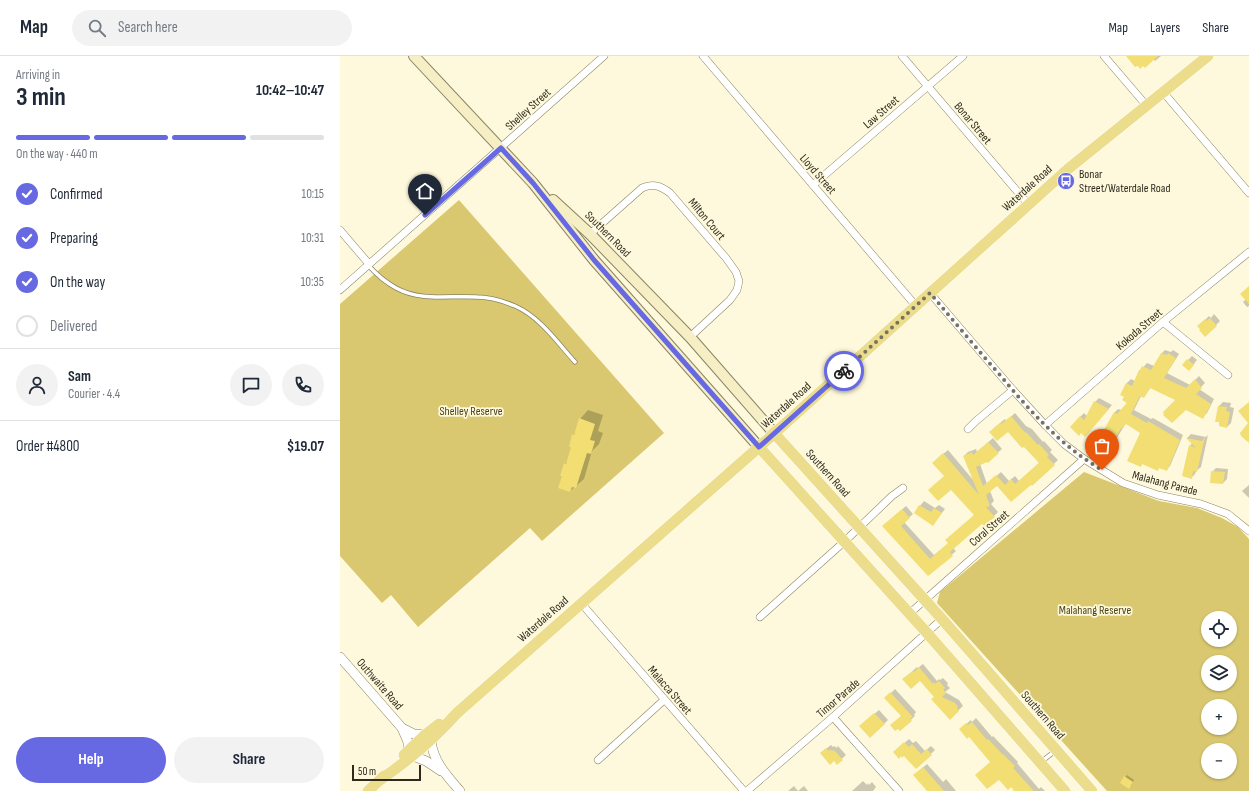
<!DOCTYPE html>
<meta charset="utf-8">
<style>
:root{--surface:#fff;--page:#f2f2f3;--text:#1f2937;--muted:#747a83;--line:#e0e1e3;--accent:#6769e2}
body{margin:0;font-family:"Sofia Sans Condensed",sans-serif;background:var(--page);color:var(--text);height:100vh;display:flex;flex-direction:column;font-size:15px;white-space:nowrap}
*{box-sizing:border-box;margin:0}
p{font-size:13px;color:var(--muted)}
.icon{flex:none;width:22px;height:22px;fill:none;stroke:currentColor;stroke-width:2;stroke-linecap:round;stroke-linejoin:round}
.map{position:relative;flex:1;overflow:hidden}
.side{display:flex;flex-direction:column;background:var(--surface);width:340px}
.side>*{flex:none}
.tools{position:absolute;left:861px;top:555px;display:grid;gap:8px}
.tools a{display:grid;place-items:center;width:36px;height:36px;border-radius:50%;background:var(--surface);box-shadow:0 1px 3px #0004;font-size:20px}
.scale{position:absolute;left:12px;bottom:10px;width:69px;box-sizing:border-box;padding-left:4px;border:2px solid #2e2b1d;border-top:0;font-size:11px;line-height:14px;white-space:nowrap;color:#2e2b1d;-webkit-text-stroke:3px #fef9dc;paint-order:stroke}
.pin{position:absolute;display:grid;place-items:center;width:34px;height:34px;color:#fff;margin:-41px -17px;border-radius:50% 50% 50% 0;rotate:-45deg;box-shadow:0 0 4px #0007}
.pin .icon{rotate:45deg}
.courier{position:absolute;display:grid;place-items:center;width:40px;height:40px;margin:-20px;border:3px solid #6769e2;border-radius:50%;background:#fff;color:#222;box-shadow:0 1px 5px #0007}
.headline em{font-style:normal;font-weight:700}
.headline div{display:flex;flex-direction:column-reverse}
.headline{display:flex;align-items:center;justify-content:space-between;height:68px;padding:0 16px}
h1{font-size:26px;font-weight:700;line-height:30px}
.bar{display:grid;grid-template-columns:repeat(4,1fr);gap:6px 4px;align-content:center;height:48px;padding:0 16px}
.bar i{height:5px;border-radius:3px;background:var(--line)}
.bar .current{background:var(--accent)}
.bar p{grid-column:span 4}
.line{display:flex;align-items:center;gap:10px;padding:0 16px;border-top:1px solid var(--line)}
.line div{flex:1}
.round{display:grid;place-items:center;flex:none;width:42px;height:42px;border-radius:21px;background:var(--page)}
ol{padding:0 16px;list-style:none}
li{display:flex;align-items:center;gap:12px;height:44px}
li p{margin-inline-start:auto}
li .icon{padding:4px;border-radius:50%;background:var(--accent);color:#fff;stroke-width:4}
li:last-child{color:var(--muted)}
li i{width:22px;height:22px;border:2px solid var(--line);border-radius:50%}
.primary-button{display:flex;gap:8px;margin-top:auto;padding:8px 16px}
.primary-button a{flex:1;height:46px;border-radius:24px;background:var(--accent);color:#fff;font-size:16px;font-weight:700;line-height:46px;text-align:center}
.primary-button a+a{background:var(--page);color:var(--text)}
header{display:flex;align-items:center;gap:24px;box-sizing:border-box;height:56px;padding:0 20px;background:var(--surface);border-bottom:1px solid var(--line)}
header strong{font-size:19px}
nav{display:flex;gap:22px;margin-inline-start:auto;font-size:14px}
.search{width:280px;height:36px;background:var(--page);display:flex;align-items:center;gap:10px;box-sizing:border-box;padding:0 14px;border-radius:22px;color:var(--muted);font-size:15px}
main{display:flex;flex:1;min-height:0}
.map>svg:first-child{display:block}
</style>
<header>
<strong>Map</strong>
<div class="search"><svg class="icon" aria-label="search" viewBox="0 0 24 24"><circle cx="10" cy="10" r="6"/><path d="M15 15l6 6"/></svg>Search here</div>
<nav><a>Map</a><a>Layers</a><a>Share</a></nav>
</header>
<main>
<section class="side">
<div class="headline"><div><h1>3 min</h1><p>Arriving in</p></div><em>10:42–10:47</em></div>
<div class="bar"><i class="current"></i><i class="current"></i><i class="current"></i><i></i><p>On the way · 440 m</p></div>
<ol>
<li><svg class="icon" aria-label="check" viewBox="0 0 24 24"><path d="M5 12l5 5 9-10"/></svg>Confirmed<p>10:15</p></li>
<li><svg class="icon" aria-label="check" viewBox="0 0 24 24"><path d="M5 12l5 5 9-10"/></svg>Preparing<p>10:31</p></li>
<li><svg class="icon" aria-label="check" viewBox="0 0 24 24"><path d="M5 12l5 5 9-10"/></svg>On the way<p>10:35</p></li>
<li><i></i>Delivered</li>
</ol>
<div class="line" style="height:72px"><a class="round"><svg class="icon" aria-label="person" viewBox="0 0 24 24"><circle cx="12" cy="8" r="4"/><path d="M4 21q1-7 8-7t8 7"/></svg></a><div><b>Sam</b><p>Courier · 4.4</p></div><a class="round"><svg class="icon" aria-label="chat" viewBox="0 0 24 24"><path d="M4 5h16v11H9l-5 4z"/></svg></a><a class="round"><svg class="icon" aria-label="phone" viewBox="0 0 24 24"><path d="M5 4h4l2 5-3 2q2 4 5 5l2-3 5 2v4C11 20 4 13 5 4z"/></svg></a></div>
<div class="line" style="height:52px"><div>Order #4800</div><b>$19.07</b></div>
<div class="primary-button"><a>Help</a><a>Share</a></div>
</section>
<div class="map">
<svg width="909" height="735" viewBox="0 0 909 735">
<rect width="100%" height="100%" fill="#fef9dc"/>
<g fill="#d9c86f" fill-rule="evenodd">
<polygon points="119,144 324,377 202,485 190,472 78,571 51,539 42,547 0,500 0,248"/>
<path d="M 744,416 L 819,445 L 857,452 L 882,462 L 898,471 L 909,483 L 909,735 L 767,735 L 597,547 L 600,536 ZM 868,562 L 890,562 L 890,584 L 868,584 ZM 868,606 L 890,606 L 890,628 L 868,628 ZM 868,650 L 890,650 L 890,672 L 868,672 ZM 868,694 L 890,694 L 890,716 L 868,716 Z"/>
</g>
<g fill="#0003">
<polygon points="787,0 821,0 815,5 813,3"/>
<polygon points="909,231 909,250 907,251 903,246 906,243"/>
<polygon points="874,258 880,265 865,280 859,270 869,260 871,262"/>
<polygon points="825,294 831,296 833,294 839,298 827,317 850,329 859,320 865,327 859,333 874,343 867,357 863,361 837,344 811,331 804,341 801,340 794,354 811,363 813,362 843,379 830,410 826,414 820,411 818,413 801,376 786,367 772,390 768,394 774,357 778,353 781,354 788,346 786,341 781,338 787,327 791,323 795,325 800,315 807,307 814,310 821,298"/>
<polygon points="852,300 857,304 853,309 848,304"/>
<polygon points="759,342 772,349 749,375 740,361 744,357 747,360 755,346"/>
<polygon points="883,346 891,347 890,351 894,352 891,367 887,371 880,366 876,365 879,350"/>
<polygon points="248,354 263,359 258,375 263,377 259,388 252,395 244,423 230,435 225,408 228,405 232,391 233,379 236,376 240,363"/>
<polygon points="675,357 686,370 692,373 703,386 704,385 712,394 710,396 718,404 692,429 691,428 671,445 657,429 650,435 654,445 651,448 658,456 654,460 642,467 613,492 616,495 589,519 547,467 566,450 573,458 564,466 594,499 609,487 635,458 605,420 597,403 608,394 634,425 624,400 628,396 636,393 637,396 653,382 662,393 648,405 640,408 647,428 661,416 669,425 675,420 679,425 700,406 668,375 654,372 665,363 666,365"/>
<polygon points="851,378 866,381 868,379 861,411 856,415 855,418 851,422 850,390 852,387 847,382"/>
<polygon points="876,412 888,413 887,423 883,427 872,416"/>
<polygon points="909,429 909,442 902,435"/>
<polygon points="584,445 595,452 599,449 605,453 593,468 575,456"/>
<polygon points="583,608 597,625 599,623 600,624 603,622 608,627 607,629 610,632 605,636 619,644 623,650 610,662 596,641 580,623 568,619 577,611 578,612"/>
<polygon points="555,633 576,656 574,659 575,660 560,674 558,672 562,660 546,642"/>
<polygon points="539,654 548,664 544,668 525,666"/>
<polygon points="636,662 652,681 653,680 678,706 677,707 699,733 701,731 705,735 675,735 624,670 631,664 632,666"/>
<polygon points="569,683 573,687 576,685 585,695 591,690 595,694 576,712 558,693"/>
<polygon points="491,689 493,691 495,690 496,692 498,690 506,699 497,707 494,704 481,697"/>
<polygon points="587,708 603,726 606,723 616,735 588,735 578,716"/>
<polygon points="787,719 794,724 791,730 785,721"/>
<polygon points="523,725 527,729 528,727 529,729 532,726 536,731 533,735 512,735"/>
<polygon points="454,730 458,735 464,730 468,735 448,735"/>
</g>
<g fill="#f3de73">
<polygon points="786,0 818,0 805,12 803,10 800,13 798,10 795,11"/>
<polygon points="909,230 909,248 900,238"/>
<polygon points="870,262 877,270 865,281 859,274 860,273 857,270 865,263 866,265"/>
<polygon points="821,297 827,299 828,297 836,302 824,322 846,332 855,323 862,332 856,338 871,348 863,363 846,354 832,367 823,359 824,358 823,356 835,344 810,332 804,342 800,340 791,358 807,367 808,365 840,384 827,415 819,412 818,415 802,408 801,411 787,405 800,377 786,368 780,374 768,395 756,388 774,356 777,358 787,347 782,344 784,341 780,339 786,327 792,330 799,314 800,314 802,310 811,314"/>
<polygon points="847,303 854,309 849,315 842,309"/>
<polygon points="754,345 769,353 745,381 741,377 739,380 730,371 740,360 744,364"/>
<polygon points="909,346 909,387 901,380 900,377 908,367 898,355"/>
<polygon points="878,350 887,351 886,355 890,356 887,372 879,370 879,366 875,366"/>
<polygon points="671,360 682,373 686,377 687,377 698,389 699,388 709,399 707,401 715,409 692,430 691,429 671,446 657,430 646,439 650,450 646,451 655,461 644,470 642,468 610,496 613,500 588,520 542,470 562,453 570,462 561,470 590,503 608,487 605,484 634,459 611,434 598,445 588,434 604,420 592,407 603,397 639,439 623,400 632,396 633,399 648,386 659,397 648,407 647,406 636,411 643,430 656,419 665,429 671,423 675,428 699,407 684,391 682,392 668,376 657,385 649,376 660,367 661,368"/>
<polygon points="239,362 255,368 250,384 255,385 251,398 247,397 236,432 232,431 230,436 218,432 222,420 220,420 224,407 226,408 231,391 229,391 232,378 234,379"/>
<polygon points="865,381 857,416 853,415 852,423 842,420 849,389 856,392 846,382 862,385"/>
<polygon points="871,415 885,416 883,428 870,427"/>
<polygon points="579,449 591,456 594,452 602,457 593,470 574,457"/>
<polygon points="579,611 593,628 594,626 595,628 599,625 605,632 603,633 606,637 602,641 615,647 618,651 617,652 619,655 610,664 591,643 594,641 580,625 571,633 562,623 573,615 574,616"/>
<polygon points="550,636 573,661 570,663 572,665 560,675 558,673 555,675 550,669 561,660 544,642"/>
<polygon points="534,657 545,668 530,682 519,670"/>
<polygon points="632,666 647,684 648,683 663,699 663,698 675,710 673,712 694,735 674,735 671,731 668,734 659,724 647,733 635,719 650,706 629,681 627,683 619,673 626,667 628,669"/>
<polygon points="564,686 569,691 572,688 581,698 587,693 592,699 576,713 564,700 562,702 561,700 559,703 553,696"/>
<polygon points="486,692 489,695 490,693 492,695 494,694 503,704 497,709 494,705 490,709 480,697"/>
<polygon points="583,711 604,735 587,735 573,719"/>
<polygon points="784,720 793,726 789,733 780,727"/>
</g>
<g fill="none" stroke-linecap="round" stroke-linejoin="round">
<defs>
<g id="service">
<path d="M 28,209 C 36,218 45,226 56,232 C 82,246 109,239 137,241 C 150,241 163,245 175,250 C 200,261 217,286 235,306"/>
<polyline points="701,706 715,695"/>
</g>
<g id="minor">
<polyline points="363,0 576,250"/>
<polyline points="562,0 688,148"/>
<polyline points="764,0 806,49"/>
<polyline points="823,36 909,137"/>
<polyline points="473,129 623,0"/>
<polyline points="0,174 29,208"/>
<path d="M 250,178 L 302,132 C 313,127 321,130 330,137 L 386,202 L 396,216 L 399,225 L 397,234 L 390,244 L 350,281"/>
<polyline points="0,234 264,0"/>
<polyline points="590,237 673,334 705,369 724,388 744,403 783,427 818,439 861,448 888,458 909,475"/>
<polyline points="823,266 888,319"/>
<polyline points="705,369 823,266 909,196"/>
<polyline points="628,373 636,365 673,334"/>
<polyline points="241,547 404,735"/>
<polyline points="569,558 744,403"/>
<polyline points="420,561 505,485 552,440 563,432"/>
<polyline points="493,661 559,735"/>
<polyline points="258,704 324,644"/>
<polyline points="407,735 493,661 602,563"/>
</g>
<g id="tertiary">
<polyline points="0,601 62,672 74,678 85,679"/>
<polyline points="62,672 68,686 68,695"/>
<path d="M 91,685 C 93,705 107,720 120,735"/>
<polyline points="73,700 86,705 101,715"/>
</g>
<g id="secondary">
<polyline points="74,0 193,127 254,204 419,391"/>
<polyline points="213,144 250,178 350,281 434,377"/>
</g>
<g id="primary">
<polyline points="434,377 602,563 752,735"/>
<polyline points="419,391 587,577 725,735"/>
<polyline points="64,699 85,679 99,668"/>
<path d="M 40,724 C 69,704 94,683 117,657 L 419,391 L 728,113 L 868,0"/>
<polyline points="28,735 44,720"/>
</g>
</defs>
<use href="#service" stroke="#8a8362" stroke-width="5"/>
<use href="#minor" stroke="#8a8362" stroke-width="8"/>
<use href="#tertiary" stroke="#8a8362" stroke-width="10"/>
<use href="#secondary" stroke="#8a8362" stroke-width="12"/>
<use href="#primary" stroke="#fff" stroke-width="12"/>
<use href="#service" stroke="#fff" stroke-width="3.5"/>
<use href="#minor" stroke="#fff" stroke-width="7"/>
<use href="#tertiary" stroke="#fff" stroke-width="9"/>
<use href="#secondary" stroke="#f6eec5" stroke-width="10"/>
<use href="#primary" stroke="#ecdd8c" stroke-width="11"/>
</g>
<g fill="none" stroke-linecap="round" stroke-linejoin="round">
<path stroke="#777360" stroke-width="4" stroke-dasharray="0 7.2" d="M 504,315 L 590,237 C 613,264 636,292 660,319 C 690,355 721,390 762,414"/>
<polyline stroke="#6769e2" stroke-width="5" points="85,159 161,92 193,127 254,204 419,391 504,315"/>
</g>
<defs>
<symbol id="bus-disc" viewBox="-11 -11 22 22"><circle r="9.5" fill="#6769e2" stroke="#fef9dc"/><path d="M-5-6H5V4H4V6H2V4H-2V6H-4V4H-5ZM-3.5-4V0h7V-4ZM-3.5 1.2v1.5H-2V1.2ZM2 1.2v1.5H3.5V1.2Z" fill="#fff"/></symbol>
</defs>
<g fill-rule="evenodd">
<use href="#bus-disc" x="716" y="115" width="20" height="20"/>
</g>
<g text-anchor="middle" stroke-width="3.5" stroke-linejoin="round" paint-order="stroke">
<g font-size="12" fill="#2e2b1d" stroke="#fef9dc">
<text transform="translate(188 53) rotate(-42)" y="4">Shelley Street</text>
<text transform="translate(541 56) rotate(-41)" y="4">Law Street</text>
<text transform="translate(633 67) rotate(50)" y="4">Bonar Street</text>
<text transform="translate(478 118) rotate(49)" y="4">Lloyd Street</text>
<text transform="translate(687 132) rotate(-42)" y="4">Waterdale Road</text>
<text transform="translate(367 163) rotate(50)" y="4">Milton Court</text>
<text transform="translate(268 178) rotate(45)" y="4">Southern Road</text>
<text transform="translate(799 273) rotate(-41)" y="4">Kokoda Street</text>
<text transform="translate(446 349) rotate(-42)" y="4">Waterdale Road</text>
<text transform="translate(488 417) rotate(48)" y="4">Southern Road</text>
<text transform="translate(825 427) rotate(15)" y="4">Malahang Parade</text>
<text transform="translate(649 472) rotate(-41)" y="4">Coral Street</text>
<text transform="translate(203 563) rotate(-41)" y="4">Waterdale Road</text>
<text transform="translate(40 628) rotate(49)" y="4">Outhwaite Road</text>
<text transform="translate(330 634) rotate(49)" y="4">Malacca Street</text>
<text transform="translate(498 642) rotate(-41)" y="4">Timor Parade</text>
<text transform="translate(703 659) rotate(49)" y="4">Southern Road</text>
</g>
<g font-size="12" fill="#2e2b1d" stroke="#fef9dc" text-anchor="start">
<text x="739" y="122">Bonar<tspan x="739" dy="14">Street/Waterdale Road</tspan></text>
</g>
<g font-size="12" fill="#4c4316" stroke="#fef9dc">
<text x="131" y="359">Shelley Reserve</text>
<text x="755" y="558">Malahang Reserve</text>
</g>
</g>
</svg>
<div class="tools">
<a><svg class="icon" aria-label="locate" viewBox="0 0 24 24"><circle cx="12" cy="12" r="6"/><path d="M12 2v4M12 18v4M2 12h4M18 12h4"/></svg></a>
<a><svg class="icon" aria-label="layers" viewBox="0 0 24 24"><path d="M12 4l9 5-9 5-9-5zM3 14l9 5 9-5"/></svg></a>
<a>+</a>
<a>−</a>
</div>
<div class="scale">50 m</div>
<div class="pin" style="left:762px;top:414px;background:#ea580c"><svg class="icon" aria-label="bag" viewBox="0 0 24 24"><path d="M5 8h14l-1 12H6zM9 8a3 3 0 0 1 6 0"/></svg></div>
<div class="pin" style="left:85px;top:159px;background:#1f2937"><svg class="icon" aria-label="home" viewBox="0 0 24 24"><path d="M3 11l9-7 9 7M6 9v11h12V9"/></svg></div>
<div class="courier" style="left:504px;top:315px"><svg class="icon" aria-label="bike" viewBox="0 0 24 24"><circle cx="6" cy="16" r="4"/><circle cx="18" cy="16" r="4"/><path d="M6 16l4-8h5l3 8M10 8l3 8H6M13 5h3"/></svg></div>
</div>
</main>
